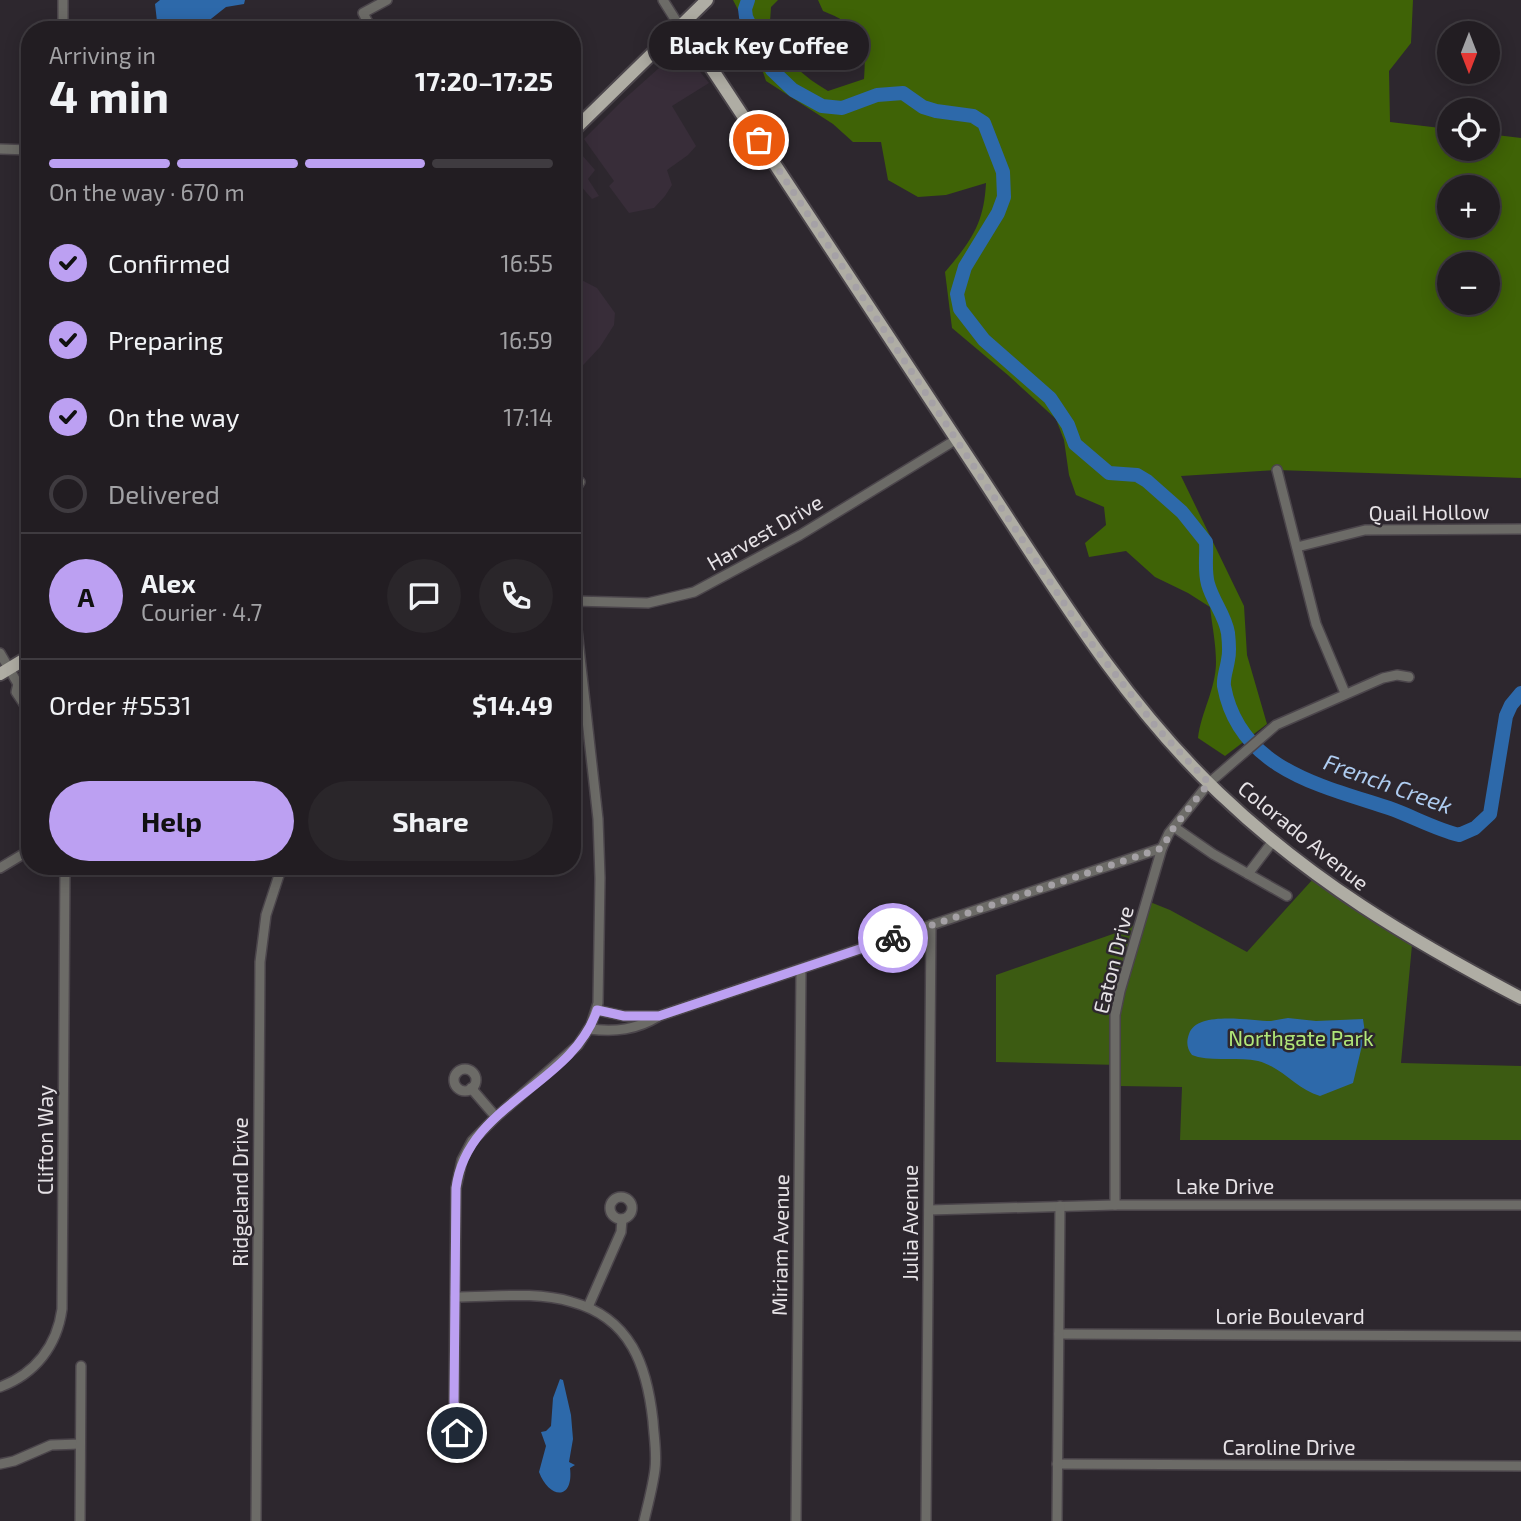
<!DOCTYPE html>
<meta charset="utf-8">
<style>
:root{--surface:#221d22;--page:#2a262a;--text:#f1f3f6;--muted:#a2a2a5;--line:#3f3b40;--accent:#bca0f2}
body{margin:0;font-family:"Exo 2",sans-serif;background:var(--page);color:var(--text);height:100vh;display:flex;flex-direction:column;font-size:26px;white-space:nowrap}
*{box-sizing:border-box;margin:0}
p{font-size:23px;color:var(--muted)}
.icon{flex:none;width:38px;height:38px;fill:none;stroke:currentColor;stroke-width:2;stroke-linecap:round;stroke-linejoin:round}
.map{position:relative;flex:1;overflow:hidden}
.drawer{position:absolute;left:21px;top:21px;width:560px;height:854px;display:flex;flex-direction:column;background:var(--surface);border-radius:28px;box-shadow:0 4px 18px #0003,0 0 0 2px var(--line)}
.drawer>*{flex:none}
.needle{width:46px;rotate:180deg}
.controls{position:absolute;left:1437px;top:21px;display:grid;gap:14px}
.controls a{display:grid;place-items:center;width:63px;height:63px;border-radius:50%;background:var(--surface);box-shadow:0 4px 18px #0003,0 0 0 2px var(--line);font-size:35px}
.pin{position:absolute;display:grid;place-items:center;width:60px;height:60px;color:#fff;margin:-30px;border:4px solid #fff;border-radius:50%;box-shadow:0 2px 7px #0007}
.courier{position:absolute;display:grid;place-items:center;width:70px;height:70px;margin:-35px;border:5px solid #bca0f2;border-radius:50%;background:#fff;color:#222;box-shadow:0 2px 9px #0007}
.bubble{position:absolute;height:49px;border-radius:24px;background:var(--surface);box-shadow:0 4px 18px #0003,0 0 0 2px var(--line);font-size:23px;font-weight:700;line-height:49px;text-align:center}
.overview em{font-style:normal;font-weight:700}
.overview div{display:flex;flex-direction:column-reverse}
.overview{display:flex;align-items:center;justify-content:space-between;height:119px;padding:0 28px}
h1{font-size:46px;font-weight:700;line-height:52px}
.bar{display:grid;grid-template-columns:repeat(4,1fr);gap:10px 7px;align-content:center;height:84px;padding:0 28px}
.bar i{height:9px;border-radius:5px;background:var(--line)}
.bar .current{background:var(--accent)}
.bar p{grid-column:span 4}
.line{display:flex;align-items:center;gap:18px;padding:0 28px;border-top:2px solid var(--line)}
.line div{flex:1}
.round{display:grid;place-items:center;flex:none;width:74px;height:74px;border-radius:37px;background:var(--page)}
ol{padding:0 28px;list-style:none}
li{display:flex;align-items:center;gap:21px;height:77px}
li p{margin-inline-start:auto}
li .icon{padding:7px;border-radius:50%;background:var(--accent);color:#111;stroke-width:4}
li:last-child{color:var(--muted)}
li i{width:38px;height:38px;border:4px solid var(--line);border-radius:50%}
.button{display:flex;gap:14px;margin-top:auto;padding:14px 28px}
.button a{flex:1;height:80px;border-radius:42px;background:var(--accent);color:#111;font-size:28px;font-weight:700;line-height:80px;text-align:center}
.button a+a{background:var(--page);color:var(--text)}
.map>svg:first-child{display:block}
</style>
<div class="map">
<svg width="1521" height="1521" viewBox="0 0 1521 1521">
<rect width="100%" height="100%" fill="#2d272e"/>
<g fill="#382d39">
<polygon points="677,52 685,53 709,83 672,106 696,146 688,155 667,170 672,185 665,196 654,208 629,213 609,186 614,181 584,139 622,101"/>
<polygon points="575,147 595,170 588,179 599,196 592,199 580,185 572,192 572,150"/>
<polygon points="572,275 597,288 615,313 614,325 600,347 572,377"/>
</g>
<polygon fill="#3c5b12" points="1313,879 1412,945 1401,1063 1521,1066 1521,1140 1180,1140 1182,1087 1119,1086 1119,1065 996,1062 996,975 1127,929 1145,918 1150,902 1170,910 1247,952"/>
<path fill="#3f6306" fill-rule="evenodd" d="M 733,0 L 778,0 L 771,7 L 769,37 C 786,60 804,77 828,91 L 864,79 C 867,39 861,26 823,11 L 818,0 L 1413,0 L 1411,43 L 1389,71 L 1390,122 L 1449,129 L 1449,149 L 1488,149 L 1488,134 L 1521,138 L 1521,478 L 1277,470 L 1181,476 L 1244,606 L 1247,655 L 1267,724 L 1225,756 L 1198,738 C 1201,712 1216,689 1216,662 C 1216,644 1212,625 1210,607 L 1188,593 L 1155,577 L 1126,551 L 1089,557 L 1085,543 L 1106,525 L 1104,507 L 1076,495 L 1069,475 L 1064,440 L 1056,419 L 1009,376 L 952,328 L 945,272 C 971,241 984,224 986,183 L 946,195 L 918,197 L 888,180 L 881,142 L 853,142 L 833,124 L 766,81 L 750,33 ZM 1449,187 L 1488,187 L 1488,226 L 1449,226 ZM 1449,264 L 1488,264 L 1488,303 L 1449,303 Z"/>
<g fill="#2d69aa">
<polygon points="160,0 245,0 244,4 226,7 197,30 158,30 155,4"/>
<path d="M 1288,1018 L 1316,1021 L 1363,1019 L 1365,1033 L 1353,1083 L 1320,1096 C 1297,1090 1282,1067 1258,1061 C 1239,1057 1218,1061 1198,1057 L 1192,1055 C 1187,1049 1186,1042 1189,1034 C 1197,1010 1251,1021 1271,1021 C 1276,1020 1282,1019 1288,1018 Z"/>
<path d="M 560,1379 L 563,1380 L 571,1415 L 573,1439 L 569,1462 L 575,1465 L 570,1468 C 574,1501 549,1499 539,1472 L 546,1446 L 541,1432 L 546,1431 L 551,1426 L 553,1398 Z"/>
</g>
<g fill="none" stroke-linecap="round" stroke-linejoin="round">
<path stroke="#2d69aa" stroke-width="14" d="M 748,0 L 745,9 L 746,17 L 772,70 L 793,90 L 822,106 L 842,108 L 877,95 L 903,93 L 923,107 L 936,111 L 973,116 L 984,123 L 1003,172 L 1004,197 L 998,213 L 965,267 L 957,294 L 960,309 L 984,340 L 1050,398 L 1068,425 L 1075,444 L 1109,473 L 1137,475 L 1147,481 L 1182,512 L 1206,542 C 1207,556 1204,570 1208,584 C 1213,602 1225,615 1228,633 C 1229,642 1230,652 1228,660 C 1227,668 1223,678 1224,686 C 1239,769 1322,786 1389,808 C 1412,816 1435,829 1459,835 L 1475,828 L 1490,814 L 1506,716 L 1511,705 L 1521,693"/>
<defs>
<g id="minor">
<polyline points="663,0 680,27"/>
<polyline points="63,30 63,0"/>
<polyline points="372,30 363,13 387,0"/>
<polyline points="0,149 30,150"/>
<polyline points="1277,470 1316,624 1345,693"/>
<polyline points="572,494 580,482"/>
<polyline points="1297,547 1365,530 1521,529"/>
<polyline points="574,601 648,603 694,592 800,535 957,439"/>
<polyline points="0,653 18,684"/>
<polyline points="30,691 27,685 18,684 16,692 30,713"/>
<polyline points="1174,827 1213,854 1287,896"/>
<polyline points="0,868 30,850"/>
<polyline points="1248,874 1273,841"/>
<polyline points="597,1010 624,1016 657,1016"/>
<path d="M 589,1029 C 616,1032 636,1030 659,1016 L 1162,848"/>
<circle cx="465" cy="1080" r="11"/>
<polyline points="471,1088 496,1117"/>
<circle cx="621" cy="1208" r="11"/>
<polyline points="1115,1205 1115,1015 1120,991 1162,848 1169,833 1209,783 1276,725 1383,678 1397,675 1409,677"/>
<polyline points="929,1210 1115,1205 1521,1205"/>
<path d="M 455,1297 C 493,1297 535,1291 572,1302 C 631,1318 647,1366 653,1421 C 654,1437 657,1453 655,1469 C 653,1486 648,1504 644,1521"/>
<polyline points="588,1307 621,1232 622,1219"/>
<polyline points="1059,1334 1521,1336"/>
<path d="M 0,1387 C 35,1374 57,1346 62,1309 L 65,866"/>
<circle cx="464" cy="1424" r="11"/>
<polyline points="459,1413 454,1403 456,1188 462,1160 472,1141 496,1117 578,1045 591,1025 598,1003 600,878 598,819 572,585"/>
<polyline points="0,1464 14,1461 51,1445 80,1444"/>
<polyline points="1057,1464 1521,1466"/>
<polyline points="80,1521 81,1366"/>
<polyline points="256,1521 260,962 266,915 282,866"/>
<polyline points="796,1521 801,970"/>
<polyline points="926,1521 931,925"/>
<polyline points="1057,1521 1060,1206"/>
</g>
<g id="major">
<path d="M 680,27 L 693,41 L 708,63 C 799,201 890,338 980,475 C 1053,586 1122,701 1219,793 C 1311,881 1409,939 1521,998"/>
<polyline points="572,132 707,0"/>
<polyline points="0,674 30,656"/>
</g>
</defs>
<use href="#minor" stroke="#4b454b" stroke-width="12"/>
<use href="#major" stroke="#4b454b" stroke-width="16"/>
<use href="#minor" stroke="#6c6b67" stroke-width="9"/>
<use href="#major" stroke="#afada4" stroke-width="12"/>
</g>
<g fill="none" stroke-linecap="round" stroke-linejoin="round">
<polyline stroke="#a5a1a6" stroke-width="7" stroke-dasharray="0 12.6" points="759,140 1085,635 1157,728 1209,783 1174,827 1162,848 893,938"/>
<path stroke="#bca0f2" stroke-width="9" d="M 457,1433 L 453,1423 L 459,1413 L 454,1403 L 456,1188 C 467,1103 572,1086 597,1010 L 624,1016 L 659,1016 L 893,938"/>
</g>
<g text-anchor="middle" stroke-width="5" stroke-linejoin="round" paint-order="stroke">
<g font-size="21" fill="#e6e2e6" stroke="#2d272e">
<text transform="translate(1429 513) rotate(-1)" y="7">Quail Hollow</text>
<text transform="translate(765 533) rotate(-30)" y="7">Harvest Drive</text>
<text transform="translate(1303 836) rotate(39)" y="7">Colorado Avenue</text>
<text transform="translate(1114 960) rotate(-76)" y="7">Eaton Drive</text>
<text transform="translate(46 1140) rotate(-90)" y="7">Clifton Way</text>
<text x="1225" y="1194">Lake Drive</text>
<text transform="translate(241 1192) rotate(-90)" y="7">Ridgeland Drive</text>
<text transform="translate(911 1223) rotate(-90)" y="7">Julia Avenue</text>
<text transform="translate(781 1245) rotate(-89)" y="7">Miriam Avenue</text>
<text x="1290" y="1324">Lorie Boulevard</text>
<text x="1289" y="1455">Caroline Drive</text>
</g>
<g font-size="21" fill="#b1e779" stroke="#2d272e">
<text x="1301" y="1046">Northgate Park</text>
</g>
<g font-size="23" font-style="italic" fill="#afcdf1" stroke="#2d272e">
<text transform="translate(1388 784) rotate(20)" y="8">French Creek</text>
</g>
</g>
</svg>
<div class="controls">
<a><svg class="needle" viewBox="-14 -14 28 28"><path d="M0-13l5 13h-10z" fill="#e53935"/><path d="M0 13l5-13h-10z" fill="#a2a2a5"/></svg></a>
<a><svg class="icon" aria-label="locate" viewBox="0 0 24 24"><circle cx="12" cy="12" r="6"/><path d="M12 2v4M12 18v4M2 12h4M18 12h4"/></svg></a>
<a>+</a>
<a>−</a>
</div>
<div class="pin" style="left:759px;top:140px;background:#ea580c"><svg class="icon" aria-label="bag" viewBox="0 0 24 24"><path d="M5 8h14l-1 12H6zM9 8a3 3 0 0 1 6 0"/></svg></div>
<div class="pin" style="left:457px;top:1433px;background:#1f2937"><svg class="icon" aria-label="home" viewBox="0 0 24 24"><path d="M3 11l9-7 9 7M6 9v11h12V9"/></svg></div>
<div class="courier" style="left:893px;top:938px"><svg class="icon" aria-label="bike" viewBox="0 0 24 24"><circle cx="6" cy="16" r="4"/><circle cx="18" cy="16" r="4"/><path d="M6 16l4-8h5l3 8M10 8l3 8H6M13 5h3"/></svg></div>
<div class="bubble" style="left:649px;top:21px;width:220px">Black Key Coffee</div>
<section class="drawer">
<div class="overview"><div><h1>4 min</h1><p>Arriving in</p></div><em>17:20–17:25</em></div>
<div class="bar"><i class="current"></i><i class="current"></i><i class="current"></i><i></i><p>On the way · 670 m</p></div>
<ol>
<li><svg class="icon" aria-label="check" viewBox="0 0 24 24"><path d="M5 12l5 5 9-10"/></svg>Confirmed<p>16:55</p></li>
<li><svg class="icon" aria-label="check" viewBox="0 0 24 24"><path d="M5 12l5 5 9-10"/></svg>Preparing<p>16:59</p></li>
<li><svg class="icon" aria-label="check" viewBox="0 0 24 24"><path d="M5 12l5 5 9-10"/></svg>On the way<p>17:14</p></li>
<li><i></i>Delivered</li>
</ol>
<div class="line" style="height:126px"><b class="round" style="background:var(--accent);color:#111">A</b><div><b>Alex</b><p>Courier · 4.7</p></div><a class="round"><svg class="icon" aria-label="chat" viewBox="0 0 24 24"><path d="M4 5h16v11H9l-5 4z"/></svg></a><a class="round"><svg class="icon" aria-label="phone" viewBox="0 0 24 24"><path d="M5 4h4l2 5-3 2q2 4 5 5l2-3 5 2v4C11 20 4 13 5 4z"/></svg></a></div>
<div class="line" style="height:91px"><div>Order #5531</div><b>$14.49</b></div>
<div class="button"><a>Help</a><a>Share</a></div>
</section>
</div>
